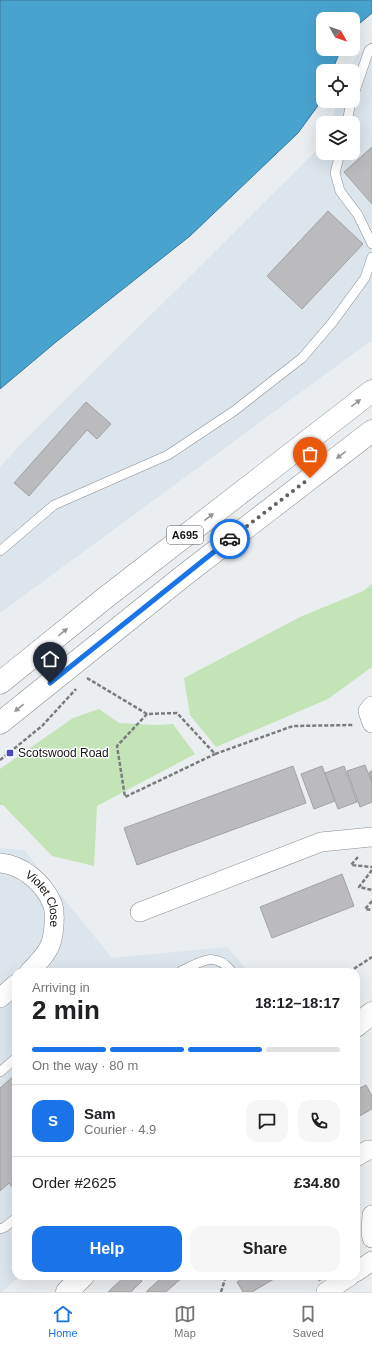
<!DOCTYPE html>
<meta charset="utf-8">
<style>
:root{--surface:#fff;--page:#f6f6f6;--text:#202124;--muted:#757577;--line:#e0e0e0;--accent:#1a73e8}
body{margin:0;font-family:Arial,sans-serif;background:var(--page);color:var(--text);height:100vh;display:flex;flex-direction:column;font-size:15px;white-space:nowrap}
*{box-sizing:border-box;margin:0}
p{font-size:13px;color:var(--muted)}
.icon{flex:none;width:22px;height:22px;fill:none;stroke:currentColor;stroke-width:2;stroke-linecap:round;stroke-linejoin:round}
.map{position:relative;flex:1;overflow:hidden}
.drawer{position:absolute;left:12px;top:968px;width:348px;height:312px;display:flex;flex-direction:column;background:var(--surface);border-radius:12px;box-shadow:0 4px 16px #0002}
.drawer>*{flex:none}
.needle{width:26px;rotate:130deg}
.controls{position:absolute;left:316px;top:12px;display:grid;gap:8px}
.controls a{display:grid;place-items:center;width:44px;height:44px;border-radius:8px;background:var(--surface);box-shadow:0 4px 16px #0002;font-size:20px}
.pin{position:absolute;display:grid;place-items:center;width:34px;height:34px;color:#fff;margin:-41px -17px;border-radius:50% 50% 50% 0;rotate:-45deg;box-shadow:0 0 4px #0007}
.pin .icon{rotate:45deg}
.courier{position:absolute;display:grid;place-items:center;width:40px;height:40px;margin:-20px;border:3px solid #1a73e8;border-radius:50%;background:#fff;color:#222;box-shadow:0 1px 5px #0007}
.headline em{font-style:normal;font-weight:600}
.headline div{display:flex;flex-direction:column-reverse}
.headline{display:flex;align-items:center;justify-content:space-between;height:68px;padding:0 20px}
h1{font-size:26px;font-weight:600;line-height:30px}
.bar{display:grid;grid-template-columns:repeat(4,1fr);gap:6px 4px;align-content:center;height:48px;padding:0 20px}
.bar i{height:5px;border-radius:3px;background:var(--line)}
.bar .selected{background:var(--accent)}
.bar p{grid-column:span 4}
.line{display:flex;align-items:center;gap:10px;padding:0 20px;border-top:1px solid var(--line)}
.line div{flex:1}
.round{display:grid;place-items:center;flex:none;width:42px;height:42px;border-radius:12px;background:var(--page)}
.cta{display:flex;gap:8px;margin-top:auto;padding:8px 20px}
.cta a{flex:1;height:46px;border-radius:12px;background:var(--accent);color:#fff;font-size:16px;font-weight:600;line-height:46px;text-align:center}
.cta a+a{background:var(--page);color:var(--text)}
.tabs{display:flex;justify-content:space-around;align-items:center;height:56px;border-top:1px solid var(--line);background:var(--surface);font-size:11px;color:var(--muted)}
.tabs a{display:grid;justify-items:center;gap:2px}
.tabs .selected{color:var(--accent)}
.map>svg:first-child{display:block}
</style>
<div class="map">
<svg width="372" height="1292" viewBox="0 0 372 1292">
<rect width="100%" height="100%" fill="#ebeef0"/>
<g fill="#dce4ec">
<polygon points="372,41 372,340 0,613 0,467 22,443 321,146 323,140 323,153 353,153 353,123 330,123 338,101 353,101 353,71 350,71 354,59"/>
<polygon points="0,848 24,850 112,958 227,947 249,972 16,972 16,1276 20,1276 2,1292 0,1292"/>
</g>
<g fill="#c2e4b6">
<polygon points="372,584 372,667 328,699 216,747 190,715 184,678 300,617 363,591"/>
<polygon points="99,709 119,723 156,725 173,724 195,754 97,806 94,866 52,856 3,805 0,805 0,769 73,718"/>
</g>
<polygon fill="#49a3cf" stroke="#397898" points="0,0 372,0 372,13 353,29 353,19 323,19 323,49 341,49 332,71 323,71 323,92 317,107 298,133 190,236 56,342 0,389"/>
<g fill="#bbbabd" stroke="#a2a2a4">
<polygon points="372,147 372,204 344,172"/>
<polygon points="328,211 363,244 302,309 267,276"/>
<polygon points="86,402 111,424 97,439 87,430 29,496 14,483"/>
<polygon points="365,765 372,783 372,802 360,807 347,771"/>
<polygon points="293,766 306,803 137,865 124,828"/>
<polygon points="322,766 335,801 314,809 301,774"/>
<polygon points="344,766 357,802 338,809 325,773"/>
<polygon points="372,771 372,781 369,772"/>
<polygon points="342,874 354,906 272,938 260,907"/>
<polygon points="16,1074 16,1192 9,1183 0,1191 0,1088"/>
<polygon points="366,1085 372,1096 372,1109 356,1118 356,1090"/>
<polygon points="356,1198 360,1205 356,1207"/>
<polygon points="125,1276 137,1276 142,1281 131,1292 108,1292"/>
<polygon points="163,1276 184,1276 166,1292 146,1292"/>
<polygon points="246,1276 279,1276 252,1292 243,1292 237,1282"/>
<polygon points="316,1276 328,1276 319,1281"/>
</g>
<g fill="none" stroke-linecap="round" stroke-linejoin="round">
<defs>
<g id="service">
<polyline points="353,97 369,50 372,48"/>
<polyline points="347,123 351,101"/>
<polyline points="340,153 335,173 340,191 358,215 372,244"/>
<polyline points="0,551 54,505 168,455 234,411 302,358 332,323 365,278 372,257"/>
<path d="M 181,971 C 201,962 215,950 232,972"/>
<polyline points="0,1072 16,1058"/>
<polyline points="0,1229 5,1227 16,1218"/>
</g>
<g id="minor">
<polyline points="372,706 368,711 372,723"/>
<path id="s1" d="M 0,863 C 22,865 43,882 52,903 C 56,912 54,933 51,943 C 47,954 37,964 29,972"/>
<polyline points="140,912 321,842 372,837"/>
<polyline points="0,998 16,984"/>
<polyline points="356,1157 368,1150 372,1150"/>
<polyline points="372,1215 371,1232 372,1238"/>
<polyline points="356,1272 372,1261"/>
<polyline points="326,1292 350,1276"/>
</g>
<g id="tertiary">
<polyline points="356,1026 372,1013"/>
<polyline points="67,1292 83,1276"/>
</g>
<g id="primary">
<polyline points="0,683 105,598 372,391"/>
<polyline points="0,723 187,573 372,431"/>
</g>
</defs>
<use href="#service" stroke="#8b8d8f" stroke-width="10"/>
<use href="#minor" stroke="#8b8d8f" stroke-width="20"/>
<use href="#tertiary" stroke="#8b8d8f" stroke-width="23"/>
<use href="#primary" stroke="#8b8d8f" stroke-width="23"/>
<g stroke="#797b7c" stroke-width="2.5" stroke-dasharray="4 2" stroke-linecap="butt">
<polyline points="87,678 147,714 177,713 215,754 293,726 353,725"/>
<polyline points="147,714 117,746 125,797 215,754"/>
<polyline points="0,760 42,726 76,689"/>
<polyline points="358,857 351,865 372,867"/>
<polyline points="372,870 359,887 372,890"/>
<polyline points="372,901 365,909 372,910"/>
<polyline points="349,972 372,957"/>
<polyline points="221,1292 226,1276"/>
</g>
<use href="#service" stroke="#fff" stroke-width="9"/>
<use href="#minor" stroke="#fff" stroke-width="19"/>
<use href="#tertiary" stroke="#fff" stroke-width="22"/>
<use href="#primary" stroke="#fff" stroke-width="22"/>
</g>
<defs><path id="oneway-solid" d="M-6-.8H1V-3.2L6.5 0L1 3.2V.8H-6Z"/></defs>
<g fill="#969696">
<use href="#oneway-solid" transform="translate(356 403) rotate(-38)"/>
<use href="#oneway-solid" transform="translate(341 455) rotate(143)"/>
<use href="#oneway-solid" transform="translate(209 517) rotate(-38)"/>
<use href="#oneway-solid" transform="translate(63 632) rotate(-39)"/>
<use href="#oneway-solid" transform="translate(19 708) rotate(141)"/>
</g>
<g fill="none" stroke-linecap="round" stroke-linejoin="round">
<polyline stroke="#606162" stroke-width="4" stroke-dasharray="0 7.2" points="230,539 310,478"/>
<polyline stroke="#1a73e8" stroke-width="5" points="50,683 230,539"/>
</g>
<rect fill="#494ac0" stroke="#fff" stroke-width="1.5" x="6" y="749" width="8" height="8" rx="2"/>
<g text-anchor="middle" stroke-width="3" stroke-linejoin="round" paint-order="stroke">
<rect fill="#fff" stroke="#5b5b5c" stroke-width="1" x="167" y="526" width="36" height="18" rx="3"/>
<g font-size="11" font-weight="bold" fill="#151516">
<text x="185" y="539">A695</text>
</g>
<g font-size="12" fill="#151516" stroke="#fff" text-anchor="start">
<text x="18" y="757">Scotswood Road</text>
</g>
<g font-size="12" fill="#151516" stroke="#fff">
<text dy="4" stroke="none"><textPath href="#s1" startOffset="61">Violet Close</textPath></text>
</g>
</g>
</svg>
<div class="controls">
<a><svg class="needle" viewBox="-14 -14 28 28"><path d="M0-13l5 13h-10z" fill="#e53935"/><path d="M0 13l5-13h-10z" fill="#757577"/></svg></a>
<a><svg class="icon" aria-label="locate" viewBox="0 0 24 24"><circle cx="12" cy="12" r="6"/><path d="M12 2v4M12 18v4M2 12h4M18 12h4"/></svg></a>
<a><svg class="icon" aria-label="layers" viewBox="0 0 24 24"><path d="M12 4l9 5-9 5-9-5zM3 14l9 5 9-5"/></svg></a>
</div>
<div class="pin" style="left:310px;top:478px;background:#ea580c"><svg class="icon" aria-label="bag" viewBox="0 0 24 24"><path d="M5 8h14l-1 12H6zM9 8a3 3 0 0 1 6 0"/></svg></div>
<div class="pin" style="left:50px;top:683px;background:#1f2937"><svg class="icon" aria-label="home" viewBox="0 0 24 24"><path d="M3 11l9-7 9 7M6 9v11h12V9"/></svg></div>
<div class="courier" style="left:230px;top:539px"><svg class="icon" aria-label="car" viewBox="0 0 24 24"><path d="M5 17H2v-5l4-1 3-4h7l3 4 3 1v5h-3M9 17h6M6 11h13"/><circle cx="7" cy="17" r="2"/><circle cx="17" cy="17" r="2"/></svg></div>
<section class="drawer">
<div class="headline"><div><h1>2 min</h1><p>Arriving in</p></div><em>18:12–18:17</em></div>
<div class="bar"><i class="selected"></i><i class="selected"></i><i class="selected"></i><i></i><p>On the way · 80 m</p></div>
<div class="line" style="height:72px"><b class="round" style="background:var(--accent);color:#fff">S</b><div><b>Sam</b><p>Courier · 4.9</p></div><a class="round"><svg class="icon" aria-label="chat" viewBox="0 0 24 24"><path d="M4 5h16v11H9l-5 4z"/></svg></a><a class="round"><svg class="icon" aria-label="phone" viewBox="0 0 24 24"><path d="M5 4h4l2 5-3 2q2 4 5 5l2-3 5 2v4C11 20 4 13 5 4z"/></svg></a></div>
<div class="line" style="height:52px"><div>Order #2625</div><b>£34.80</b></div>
<div class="cta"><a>Help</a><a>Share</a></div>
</section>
</div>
<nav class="tabs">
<a class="selected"><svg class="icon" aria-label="home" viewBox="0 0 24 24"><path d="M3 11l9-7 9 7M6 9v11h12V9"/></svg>Home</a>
<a><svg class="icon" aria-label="map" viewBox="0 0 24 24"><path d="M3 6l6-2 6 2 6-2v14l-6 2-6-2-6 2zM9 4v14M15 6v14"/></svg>Map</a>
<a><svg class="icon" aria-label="saved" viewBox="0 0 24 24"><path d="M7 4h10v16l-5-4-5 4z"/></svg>Saved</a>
</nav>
